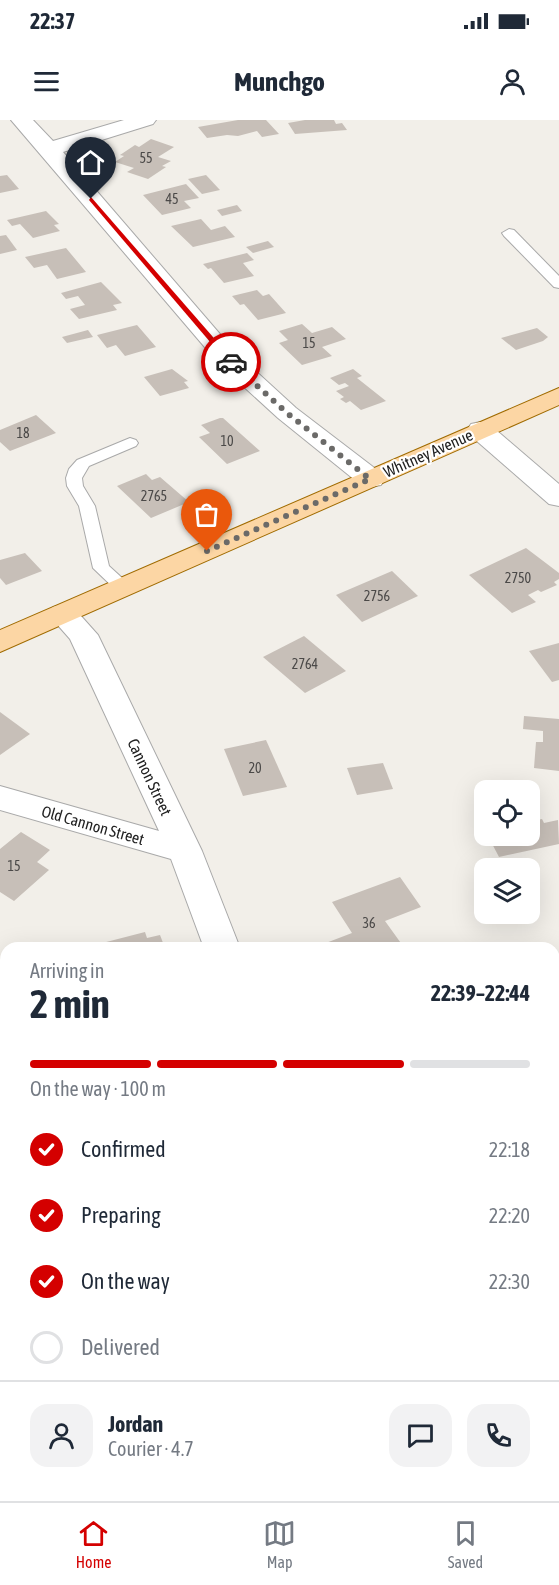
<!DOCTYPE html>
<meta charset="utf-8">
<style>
:root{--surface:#fff;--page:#f2f2f3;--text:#1f2937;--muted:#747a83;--line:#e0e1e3;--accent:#d40000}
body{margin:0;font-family:"Asap Condensed",sans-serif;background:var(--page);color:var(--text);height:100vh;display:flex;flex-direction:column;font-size:22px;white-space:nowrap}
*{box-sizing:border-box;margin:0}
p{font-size:20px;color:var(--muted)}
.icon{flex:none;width:33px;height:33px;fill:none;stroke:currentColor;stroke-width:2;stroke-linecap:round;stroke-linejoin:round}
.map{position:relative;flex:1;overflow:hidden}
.panel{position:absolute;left:0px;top:822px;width:560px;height:560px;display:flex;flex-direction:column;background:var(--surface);border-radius:18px 18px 0 0;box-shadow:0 6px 24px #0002}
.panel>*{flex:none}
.fabs{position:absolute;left:474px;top:660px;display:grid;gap:12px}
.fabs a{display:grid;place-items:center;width:66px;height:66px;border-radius:12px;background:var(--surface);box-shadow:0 6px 24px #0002;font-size:30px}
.pin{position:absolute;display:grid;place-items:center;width:51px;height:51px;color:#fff;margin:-62px -26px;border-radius:50% 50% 50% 0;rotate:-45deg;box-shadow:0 0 6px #0007}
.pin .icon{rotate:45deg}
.courier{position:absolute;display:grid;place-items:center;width:60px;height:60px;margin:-30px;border:4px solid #d40000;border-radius:50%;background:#fff;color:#222;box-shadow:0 2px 8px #0007}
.headline em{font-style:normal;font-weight:700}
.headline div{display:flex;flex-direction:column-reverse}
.headline{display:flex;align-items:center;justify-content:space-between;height:102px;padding:0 30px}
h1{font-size:39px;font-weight:700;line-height:45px}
.bar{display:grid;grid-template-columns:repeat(4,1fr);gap:9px 6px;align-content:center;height:72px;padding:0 30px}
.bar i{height:8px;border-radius:4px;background:var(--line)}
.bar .active{background:var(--accent)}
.bar p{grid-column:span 4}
.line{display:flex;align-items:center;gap:15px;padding:0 30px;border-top:2px solid var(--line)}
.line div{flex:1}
.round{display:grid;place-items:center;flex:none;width:63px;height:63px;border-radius:18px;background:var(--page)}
ol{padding:0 30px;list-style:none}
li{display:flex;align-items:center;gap:18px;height:66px}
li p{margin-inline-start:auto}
li .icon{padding:6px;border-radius:50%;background:var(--accent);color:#fff;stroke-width:4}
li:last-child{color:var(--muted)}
li i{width:33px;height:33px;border:3px solid var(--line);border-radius:50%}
.status{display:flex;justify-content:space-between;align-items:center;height:42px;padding:0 30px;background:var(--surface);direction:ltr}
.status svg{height:16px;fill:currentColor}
header{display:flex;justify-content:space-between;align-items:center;height:78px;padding:0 30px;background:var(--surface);font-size:27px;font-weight:700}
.tabs{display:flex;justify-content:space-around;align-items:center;height:84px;border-top:2px solid var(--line);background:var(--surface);font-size:16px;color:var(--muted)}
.tabs a{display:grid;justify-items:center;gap:3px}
.tabs .active{color:var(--accent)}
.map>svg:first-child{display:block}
</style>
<div class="status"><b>22:37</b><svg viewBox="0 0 49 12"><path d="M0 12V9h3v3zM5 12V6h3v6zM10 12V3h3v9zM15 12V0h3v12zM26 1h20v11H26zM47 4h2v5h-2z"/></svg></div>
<header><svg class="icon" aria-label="menu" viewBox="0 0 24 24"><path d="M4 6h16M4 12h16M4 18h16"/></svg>Munchgo<svg class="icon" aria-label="person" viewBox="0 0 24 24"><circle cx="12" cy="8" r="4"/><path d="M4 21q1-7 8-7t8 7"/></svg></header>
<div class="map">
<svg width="559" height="1381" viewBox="0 0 559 1381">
<rect width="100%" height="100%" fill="#f2efe9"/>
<g fill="#c7bfb8">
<polygon points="238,0 266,0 279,14 262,17 257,11 238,16 227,15 207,18 198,7"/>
<polygon points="305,0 334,0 336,4 342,3 347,10 295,14 288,3"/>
<polygon points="151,19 174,27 158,37 171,41 162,46 166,47 148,59 127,52 134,48 115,42 124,36 120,35 135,25 139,27"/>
<polygon points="7,55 19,69 0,73 0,56"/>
<polygon points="206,55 220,70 202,74 188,59"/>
<polygon points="186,64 199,78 184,81 191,88 162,95 143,75"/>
<polygon points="237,85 242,91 222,96 217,90"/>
<polygon points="46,91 59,104 54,105 60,111 33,118 20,104 12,106 7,100"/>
<polygon points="201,99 211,110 225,106 235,117 193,127 171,106"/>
<polygon points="6,115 17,130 0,134 0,116"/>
<polygon points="268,121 274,127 253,133 246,127"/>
<polygon points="66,128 86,152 57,159 47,145 34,148 25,137"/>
<polygon points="247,133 254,140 243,143 254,156 224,163 211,148 208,149 203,144"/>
<polygon points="101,162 122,183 113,185 117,190 79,199 70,189 85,185 78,176 66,179 61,173"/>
<polygon points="257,170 263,176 269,174 286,193 258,200 244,184 240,185 232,176"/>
<polygon points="302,204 312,213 332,207 346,219 322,227 332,236 302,245 279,223 288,220 279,211"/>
<polygon points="137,205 156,227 125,236 116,225 107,228 97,215"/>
<polygon points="537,208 548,217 543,221 516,230 501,218"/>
<polygon points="88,210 93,217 67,223 62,217"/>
<polygon points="172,249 188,261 184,262 189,268 160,276 144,257"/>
<polygon points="353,249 362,256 357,258 386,281 361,290 350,281 346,283 340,279 344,277 336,271 349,266 345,263 339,265 330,258"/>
<polygon points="36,295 56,313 10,331 0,322 0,310"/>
<polygon points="220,298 223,298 260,331 227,344 199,317 210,313 201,305"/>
<polygon points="146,354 152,360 160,357 189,382 151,398 117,366"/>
<polygon points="526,428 559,453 559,459 554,462 557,465 541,472 538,470 528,475 536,482 512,493 469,455"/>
<polygon points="25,433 42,451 6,465 0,458 0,440"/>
<polygon points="392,451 418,476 362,502 336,475"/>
<polygon points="304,516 346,551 305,573 263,537"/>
<polygon points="559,523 559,560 552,562 529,531"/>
<polygon points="0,592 30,614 0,635"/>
<polygon points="524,596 559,599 559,651 534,648 536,622 543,622 543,611 523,609"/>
<polygon points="266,620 287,667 243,676 224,629"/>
<polygon points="383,643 393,669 357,675 347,648"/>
<polygon points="530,696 532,701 542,699 544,703 558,700 559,724 499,737 488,716 530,716"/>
<polygon points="21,712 50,730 37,742 49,750 14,781 0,772 0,729"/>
<polygon points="400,757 421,787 385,801 403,826 319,828 318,826 352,813 332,782"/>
<polygon points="145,812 147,818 160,815 165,828 83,828"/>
</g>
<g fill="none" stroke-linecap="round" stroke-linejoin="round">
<defs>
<g id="lane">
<polygon points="509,109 514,110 559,156 559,168 554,167 504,116 502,113"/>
<polygon points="130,318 136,320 138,323 136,326 89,346 82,358 83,366 95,386 109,446 132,467 129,471 117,471 93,448 79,386 67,366 66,358 69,349 77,340"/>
</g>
<g id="street">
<polygon points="11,0 33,0 53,21 124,0 156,0 153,4 63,32 238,235 296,288 381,353 385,359 381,365 371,367 361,365 278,298 220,245"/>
<polygon points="480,302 489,304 559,364 559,386 549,384 471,316 467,310 471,304"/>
<polygon points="63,485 73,487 98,515 202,731 240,828 204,828 171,739 0,690 0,666 159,711 70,519 48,494 53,487"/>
<polygon points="182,1376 242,1376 240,1381 179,1381"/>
<polygon points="408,1376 453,1376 456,1381 410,1381"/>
</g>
<polygon id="primary" points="559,268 559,285 0,532 0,510"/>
</defs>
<use href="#lane" stroke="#a9a9a9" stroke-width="2"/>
<use href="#street" stroke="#a9a9a9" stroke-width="2"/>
<use href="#primary" stroke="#a06b00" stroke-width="2"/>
<use href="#lane" fill="#fff" fill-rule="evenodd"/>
<use href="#street" fill="#fff" fill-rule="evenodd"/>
<use href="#primary" fill="#fcd6a4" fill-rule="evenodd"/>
</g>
<polygon fill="#d40000" points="91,77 233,240 233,243 228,243 89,80"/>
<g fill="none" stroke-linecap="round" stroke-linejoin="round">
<polyline stroke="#6b6a68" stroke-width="6" stroke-dasharray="0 10.8" points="207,431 370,359 287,293 231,242"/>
</g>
<g text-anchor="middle" stroke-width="4.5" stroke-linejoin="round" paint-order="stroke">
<g font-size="14" fill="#4b4948">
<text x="146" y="43">55</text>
<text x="172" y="84">45</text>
<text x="309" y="228">15</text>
<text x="23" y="318">18</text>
<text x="227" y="326">10</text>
<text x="154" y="381">2765</text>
<text x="518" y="463">2750</text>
<text x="377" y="481">2756</text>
<text x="305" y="549">2764</text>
<text x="255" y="653">20</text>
<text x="14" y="751">15</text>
<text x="369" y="808">36</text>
</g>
<g font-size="16" fill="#222" stroke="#fff">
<text transform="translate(428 333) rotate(-24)" y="6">Whitney Avenue</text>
<text transform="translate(150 657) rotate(65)" y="6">Cannon Street</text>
<text transform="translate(93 705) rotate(16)" y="6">Old Cannon Street</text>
</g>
</g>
</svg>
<div class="fabs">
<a><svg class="icon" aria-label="locate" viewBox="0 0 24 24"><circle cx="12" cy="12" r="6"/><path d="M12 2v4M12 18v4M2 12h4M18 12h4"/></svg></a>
<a><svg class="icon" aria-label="layers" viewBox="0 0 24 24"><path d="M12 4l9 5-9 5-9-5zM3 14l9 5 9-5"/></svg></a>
</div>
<div class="pin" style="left:207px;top:431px;background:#ea580c"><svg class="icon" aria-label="bag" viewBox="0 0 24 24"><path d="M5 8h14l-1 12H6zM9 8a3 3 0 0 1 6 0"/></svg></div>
<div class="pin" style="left:91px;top:79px;background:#1f2937"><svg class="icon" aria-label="home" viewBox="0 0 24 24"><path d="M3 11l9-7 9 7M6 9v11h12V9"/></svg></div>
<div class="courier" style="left:231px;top:242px"><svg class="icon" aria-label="car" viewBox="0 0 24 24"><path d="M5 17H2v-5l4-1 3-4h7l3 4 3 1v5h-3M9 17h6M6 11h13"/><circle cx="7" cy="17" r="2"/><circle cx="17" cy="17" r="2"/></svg></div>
<section class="panel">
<div class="headline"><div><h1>2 min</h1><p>Arriving in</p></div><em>22:39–22:44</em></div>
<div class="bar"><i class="active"></i><i class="active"></i><i class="active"></i><i></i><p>On the way · 100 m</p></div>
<ol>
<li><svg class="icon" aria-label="check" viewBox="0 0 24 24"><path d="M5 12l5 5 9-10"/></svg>Confirmed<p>22:18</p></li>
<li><svg class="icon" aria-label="check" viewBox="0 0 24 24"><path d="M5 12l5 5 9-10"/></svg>Preparing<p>22:20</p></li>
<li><svg class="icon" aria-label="check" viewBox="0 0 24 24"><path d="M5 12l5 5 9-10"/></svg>On the way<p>22:30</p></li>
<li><i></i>Delivered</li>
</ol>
<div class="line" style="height:108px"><a class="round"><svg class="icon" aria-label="person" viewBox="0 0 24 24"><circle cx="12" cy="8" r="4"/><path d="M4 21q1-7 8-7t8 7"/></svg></a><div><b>Jordan</b><p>Courier · 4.7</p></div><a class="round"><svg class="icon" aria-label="chat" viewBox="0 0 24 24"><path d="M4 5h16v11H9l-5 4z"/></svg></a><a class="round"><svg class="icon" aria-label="phone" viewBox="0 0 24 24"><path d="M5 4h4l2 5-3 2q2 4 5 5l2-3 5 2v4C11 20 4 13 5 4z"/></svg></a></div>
</section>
</div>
<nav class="tabs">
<a class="active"><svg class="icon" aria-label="home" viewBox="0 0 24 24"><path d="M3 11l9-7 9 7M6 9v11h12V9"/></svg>Home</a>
<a><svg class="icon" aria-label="map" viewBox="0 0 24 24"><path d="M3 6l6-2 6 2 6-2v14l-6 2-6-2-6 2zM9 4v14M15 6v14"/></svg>Map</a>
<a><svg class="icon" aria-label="saved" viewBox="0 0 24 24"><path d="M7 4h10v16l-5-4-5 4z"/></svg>Saved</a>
</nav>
